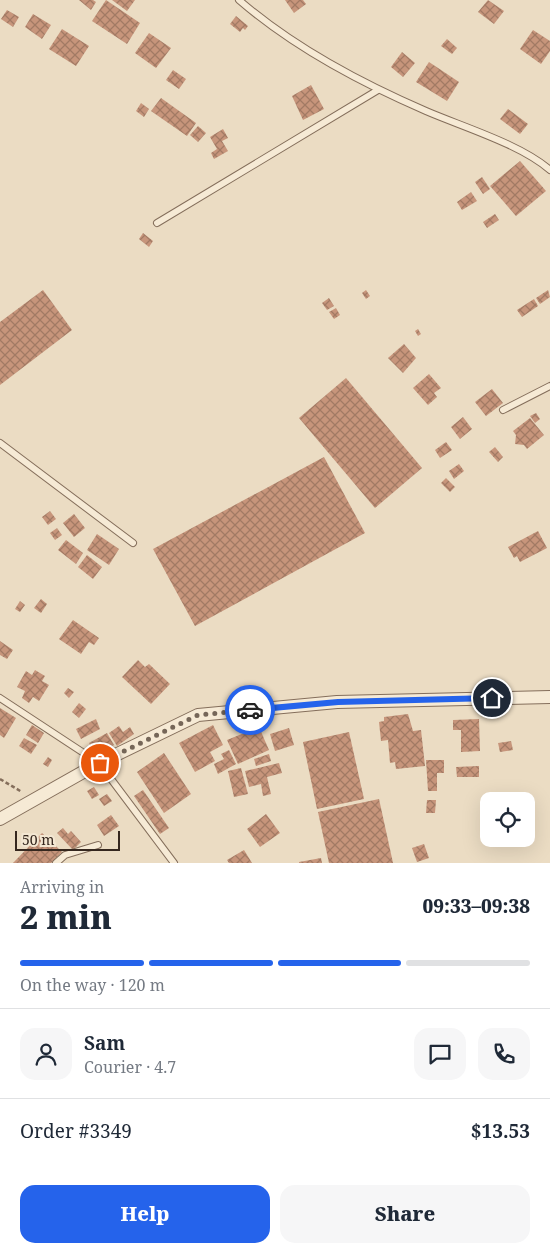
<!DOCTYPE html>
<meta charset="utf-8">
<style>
:root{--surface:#fff;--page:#f6f6f7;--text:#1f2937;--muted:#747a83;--line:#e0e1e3;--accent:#2563eb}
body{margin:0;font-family:"Noto Serif",serif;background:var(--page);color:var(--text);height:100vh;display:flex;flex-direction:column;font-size:19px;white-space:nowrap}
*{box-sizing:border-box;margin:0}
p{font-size:16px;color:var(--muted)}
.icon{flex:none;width:28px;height:28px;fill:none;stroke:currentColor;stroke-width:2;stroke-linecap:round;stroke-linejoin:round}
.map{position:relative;height:863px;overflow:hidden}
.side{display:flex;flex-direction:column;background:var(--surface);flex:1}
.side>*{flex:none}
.fabs{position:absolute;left:480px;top:792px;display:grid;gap:10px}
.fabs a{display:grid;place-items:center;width:55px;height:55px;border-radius:10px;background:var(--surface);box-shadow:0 5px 20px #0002;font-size:25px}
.scale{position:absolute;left:15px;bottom:12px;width:105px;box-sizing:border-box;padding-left:5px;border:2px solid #35271e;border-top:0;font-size:14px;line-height:18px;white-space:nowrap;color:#35271e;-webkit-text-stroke:4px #f3e7d2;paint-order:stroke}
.pin{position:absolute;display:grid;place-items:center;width:42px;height:42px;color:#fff;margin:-21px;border:2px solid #fff;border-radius:50%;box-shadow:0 1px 5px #0007}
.courier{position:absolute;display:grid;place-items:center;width:50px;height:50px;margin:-25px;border:4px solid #2563eb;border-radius:50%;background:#fff;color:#222;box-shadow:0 1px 6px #0007}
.headline em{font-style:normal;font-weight:800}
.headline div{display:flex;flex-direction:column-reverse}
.headline{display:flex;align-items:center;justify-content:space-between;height:85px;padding:0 20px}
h1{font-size:32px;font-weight:800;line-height:38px}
.bar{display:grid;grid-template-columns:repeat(4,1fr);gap:8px 5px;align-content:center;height:60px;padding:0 20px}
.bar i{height:6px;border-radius:4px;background:var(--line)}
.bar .on{background:var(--accent)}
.bar p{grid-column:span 4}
.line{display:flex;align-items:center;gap:12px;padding:0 20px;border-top:1px solid var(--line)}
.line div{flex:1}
.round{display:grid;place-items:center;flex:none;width:52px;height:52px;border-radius:15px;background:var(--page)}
.cta{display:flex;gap:10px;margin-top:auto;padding:10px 20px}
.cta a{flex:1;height:58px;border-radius:15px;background:var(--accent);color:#fff;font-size:20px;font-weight:800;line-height:58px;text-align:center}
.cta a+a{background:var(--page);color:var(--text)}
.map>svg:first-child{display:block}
</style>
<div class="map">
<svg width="550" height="863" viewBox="0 0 550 863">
<defs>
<pattern id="building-cross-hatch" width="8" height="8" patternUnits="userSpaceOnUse" patternTransform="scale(1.25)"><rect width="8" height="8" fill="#c7957b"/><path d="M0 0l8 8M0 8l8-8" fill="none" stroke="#a27a64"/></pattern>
</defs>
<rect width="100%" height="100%" fill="#ebdcc3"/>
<g fill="url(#building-cross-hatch)">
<polygon points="79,0 93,0 96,2 91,10"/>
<polygon points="106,0 140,23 127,44 92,21"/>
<polygon points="112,0 135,0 127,11"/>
<polygon points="285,0 303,0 306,4 294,13"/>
<polygon points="488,0 504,11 494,24 478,12"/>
<polygon points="7,10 19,17 13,27 1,19"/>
<polygon points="33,14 51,25 42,39 25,27"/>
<polygon points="236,16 248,26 245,30 243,28 240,32 230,24"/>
<polygon points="62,29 89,46 76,66 49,49"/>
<polygon points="533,30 550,41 550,51 541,64 520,49"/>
<polygon points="149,33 171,48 156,68 135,53"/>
<polygon points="447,39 457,48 452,54 441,46"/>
<polygon points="402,52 415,63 403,77 391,67"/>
<polygon points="429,62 459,82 447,101 416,82"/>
<polygon points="173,70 186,79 179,89 166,80"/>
<polygon points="311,85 324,109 303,120 292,96"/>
<polygon points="161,98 196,123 187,136 151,111"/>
<polygon points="141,103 149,109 144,117 136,111"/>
<polygon points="508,109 528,124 520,134 500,119"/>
<polygon points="198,126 206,133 198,142 190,135"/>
<polygon points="223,129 228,138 222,141 228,151 214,159 211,153 217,149 210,137"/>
<polygon points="520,161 546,191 516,216 490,186"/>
<polygon points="482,177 490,189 483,194 475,182"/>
<polygon points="471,192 477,201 462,210 457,202"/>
<polygon points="495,214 499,220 487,228 483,222"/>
<polygon points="143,233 153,241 149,247 139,239"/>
<polygon points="43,290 72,330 0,385 0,322"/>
<polygon points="366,290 370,296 366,299 362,293"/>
<polygon points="548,290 550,297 540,304 536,298"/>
<polygon points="329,298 334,306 327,310 322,303"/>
<polygon points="534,299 538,306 522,317 517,310"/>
<polygon points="336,308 340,315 334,319 329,312"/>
<polygon points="418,329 421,334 418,336 415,331"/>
<polygon points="404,344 416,358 403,373 388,358"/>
<polygon points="429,374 441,388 434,393 437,397 428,405 413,388"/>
<polygon points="346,378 422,468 375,508 299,418"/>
<polygon points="492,389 503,403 486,416 475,402"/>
<polygon points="536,413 540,419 535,423 530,416"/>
<polygon points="463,417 472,429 460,439 451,427"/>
<polygon points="530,418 544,435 527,449 524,445 515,444 516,435 513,431"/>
<polygon points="446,442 452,450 440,458 435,450"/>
<polygon points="495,447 503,457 498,462 489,452"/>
<polygon points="324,457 365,533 195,626 153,549"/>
<polygon points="459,464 464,471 454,479 449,471"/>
<polygon points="446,478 455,487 450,492 441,483"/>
<polygon points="50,511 56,519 48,525 42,517"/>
<polygon points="74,514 85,528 74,537 63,523"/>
<polygon points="57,528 62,535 55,540 50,533"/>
<polygon points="538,531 547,548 520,562 517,556 514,558 508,547"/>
<polygon points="97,534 119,549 109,565 87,550"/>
<polygon points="66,540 83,553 76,564 58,550"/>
<polygon points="87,555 102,567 93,579 78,567"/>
<polygon points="41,599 47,604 41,613 34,608"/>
<polygon points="20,601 25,605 20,612 15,609"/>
<polygon points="73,620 99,638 94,645 89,642 81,654 59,639"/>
<polygon points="0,641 13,650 7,659 0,655"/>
<polygon points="138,660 145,667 149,664 170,684 151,704 122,677"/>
<polygon points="35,670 45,676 42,681 49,685 39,701 33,697 29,703 22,698 25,691 17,687 26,671 32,675"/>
<polygon points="68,688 74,692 69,698 64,693"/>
<polygon points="79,703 86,709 79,718 72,712"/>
<polygon points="0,708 16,718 4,738 0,735"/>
<polygon points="408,714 413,731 421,730 425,766 396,769 395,762 390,763 388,740 381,741 379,722 384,721 384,717"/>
<polygon points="96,719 100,729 81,739 76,729"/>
<polygon points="479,719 480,751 461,752 461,730 453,730 453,720"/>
<polygon points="32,725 44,733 38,743 26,735"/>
<polygon points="213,725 223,745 210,752 215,761 195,772 179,743"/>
<polygon points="119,726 123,732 130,727 134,734 117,746 109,733"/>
<polygon points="259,727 269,750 238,764 227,740"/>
<polygon points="289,728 294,745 275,751 270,734"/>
<polygon points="349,732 364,799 317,809 303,742"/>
<polygon points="107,733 114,745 96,754 89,743"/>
<polygon points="24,738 37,745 31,754 19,746"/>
<polygon points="511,741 513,750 500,752 498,743"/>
<polygon points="229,750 236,764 218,774 214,764 224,759 221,754"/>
<polygon points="164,753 191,794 164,813 137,772"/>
<polygon points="269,754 271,761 256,766 254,759"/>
<polygon points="48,757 52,760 48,767 43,764"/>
<polygon points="426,760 444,760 444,773 437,773 437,791 428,791"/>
<polygon points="279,763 282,773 267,777 271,794 263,796 261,784 249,787 245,771"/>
<polygon points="479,766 479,777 457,777 456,767"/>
<polygon points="241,768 248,794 234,797 228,771"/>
<polygon points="94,787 99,795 92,799 87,791"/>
<polygon points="143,790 169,828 160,834 134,796"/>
<polygon points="107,794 112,801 104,806 99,799"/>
<polygon points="379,799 393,863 329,863 318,812"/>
<polygon points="427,800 436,800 435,813 426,813"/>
<polygon points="266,814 280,833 260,847 247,829"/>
<polygon points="111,815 119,826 104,836 97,825"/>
<polygon points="63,828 68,834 71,831 81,842 73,850 57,833"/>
<polygon points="42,833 62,852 51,863 13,863"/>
<polygon points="424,844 429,858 417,862 412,848"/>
<polygon points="244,850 252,863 229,863 227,860"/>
<polygon points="321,858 322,863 299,863 299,862"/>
</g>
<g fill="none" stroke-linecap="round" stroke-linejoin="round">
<defs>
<g id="service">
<path d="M 239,0 C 292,46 361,83 426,111 C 463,127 520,144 550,170"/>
<polyline points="157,223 378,90"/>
<polyline points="503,410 550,386"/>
<polyline points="0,443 133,543"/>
<polyline points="0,698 99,763 174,863"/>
<polyline points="56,863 65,855 98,845"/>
</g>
<polyline id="minor" points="0,819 99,763 198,715 337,702 550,697"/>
</defs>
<use href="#service" stroke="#846e5b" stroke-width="8"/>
<use href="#minor" stroke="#846e5b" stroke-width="14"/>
<polyline stroke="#846e5b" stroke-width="2.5" stroke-dasharray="4 2.5" stroke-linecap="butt" points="0,779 22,792"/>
<use href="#service" stroke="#f6ead5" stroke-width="6"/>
<use href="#minor" stroke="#f6ead5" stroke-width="12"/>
</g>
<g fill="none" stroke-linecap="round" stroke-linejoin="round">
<polyline stroke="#756658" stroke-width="5" stroke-dasharray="0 9" points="100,763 198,715 250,710"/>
<polyline stroke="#2563eb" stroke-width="6" points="250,710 338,702 492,698"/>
</g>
</svg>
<div class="fabs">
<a><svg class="icon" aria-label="locate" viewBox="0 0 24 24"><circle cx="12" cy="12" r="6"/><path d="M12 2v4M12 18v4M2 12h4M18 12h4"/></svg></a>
</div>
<div class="scale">50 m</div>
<div class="pin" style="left:100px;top:763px;background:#ea580c"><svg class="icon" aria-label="bag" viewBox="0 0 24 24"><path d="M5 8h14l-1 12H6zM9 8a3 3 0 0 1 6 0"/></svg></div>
<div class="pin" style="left:492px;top:698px;background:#1f2937"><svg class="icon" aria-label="home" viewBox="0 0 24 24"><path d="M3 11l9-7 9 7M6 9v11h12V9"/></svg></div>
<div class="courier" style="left:250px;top:710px"><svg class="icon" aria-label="car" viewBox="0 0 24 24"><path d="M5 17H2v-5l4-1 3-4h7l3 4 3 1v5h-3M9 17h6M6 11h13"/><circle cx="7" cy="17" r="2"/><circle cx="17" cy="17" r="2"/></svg></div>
</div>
<section class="side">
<div class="headline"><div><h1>2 min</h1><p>Arriving in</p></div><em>09:33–09:38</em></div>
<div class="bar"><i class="on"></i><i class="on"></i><i class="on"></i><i></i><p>On the way · 120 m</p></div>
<div class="line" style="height:90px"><a class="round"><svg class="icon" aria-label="person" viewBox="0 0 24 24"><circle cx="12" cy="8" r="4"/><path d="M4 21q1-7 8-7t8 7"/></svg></a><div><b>Sam</b><p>Courier · 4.7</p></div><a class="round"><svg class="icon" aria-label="chat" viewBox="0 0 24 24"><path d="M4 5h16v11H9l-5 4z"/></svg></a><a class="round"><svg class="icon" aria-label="phone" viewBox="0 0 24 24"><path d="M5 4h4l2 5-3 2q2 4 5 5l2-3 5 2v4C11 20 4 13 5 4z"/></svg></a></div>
<div class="line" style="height:65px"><div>Order #3349</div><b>$13.53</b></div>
<div class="cta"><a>Help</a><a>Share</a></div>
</section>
